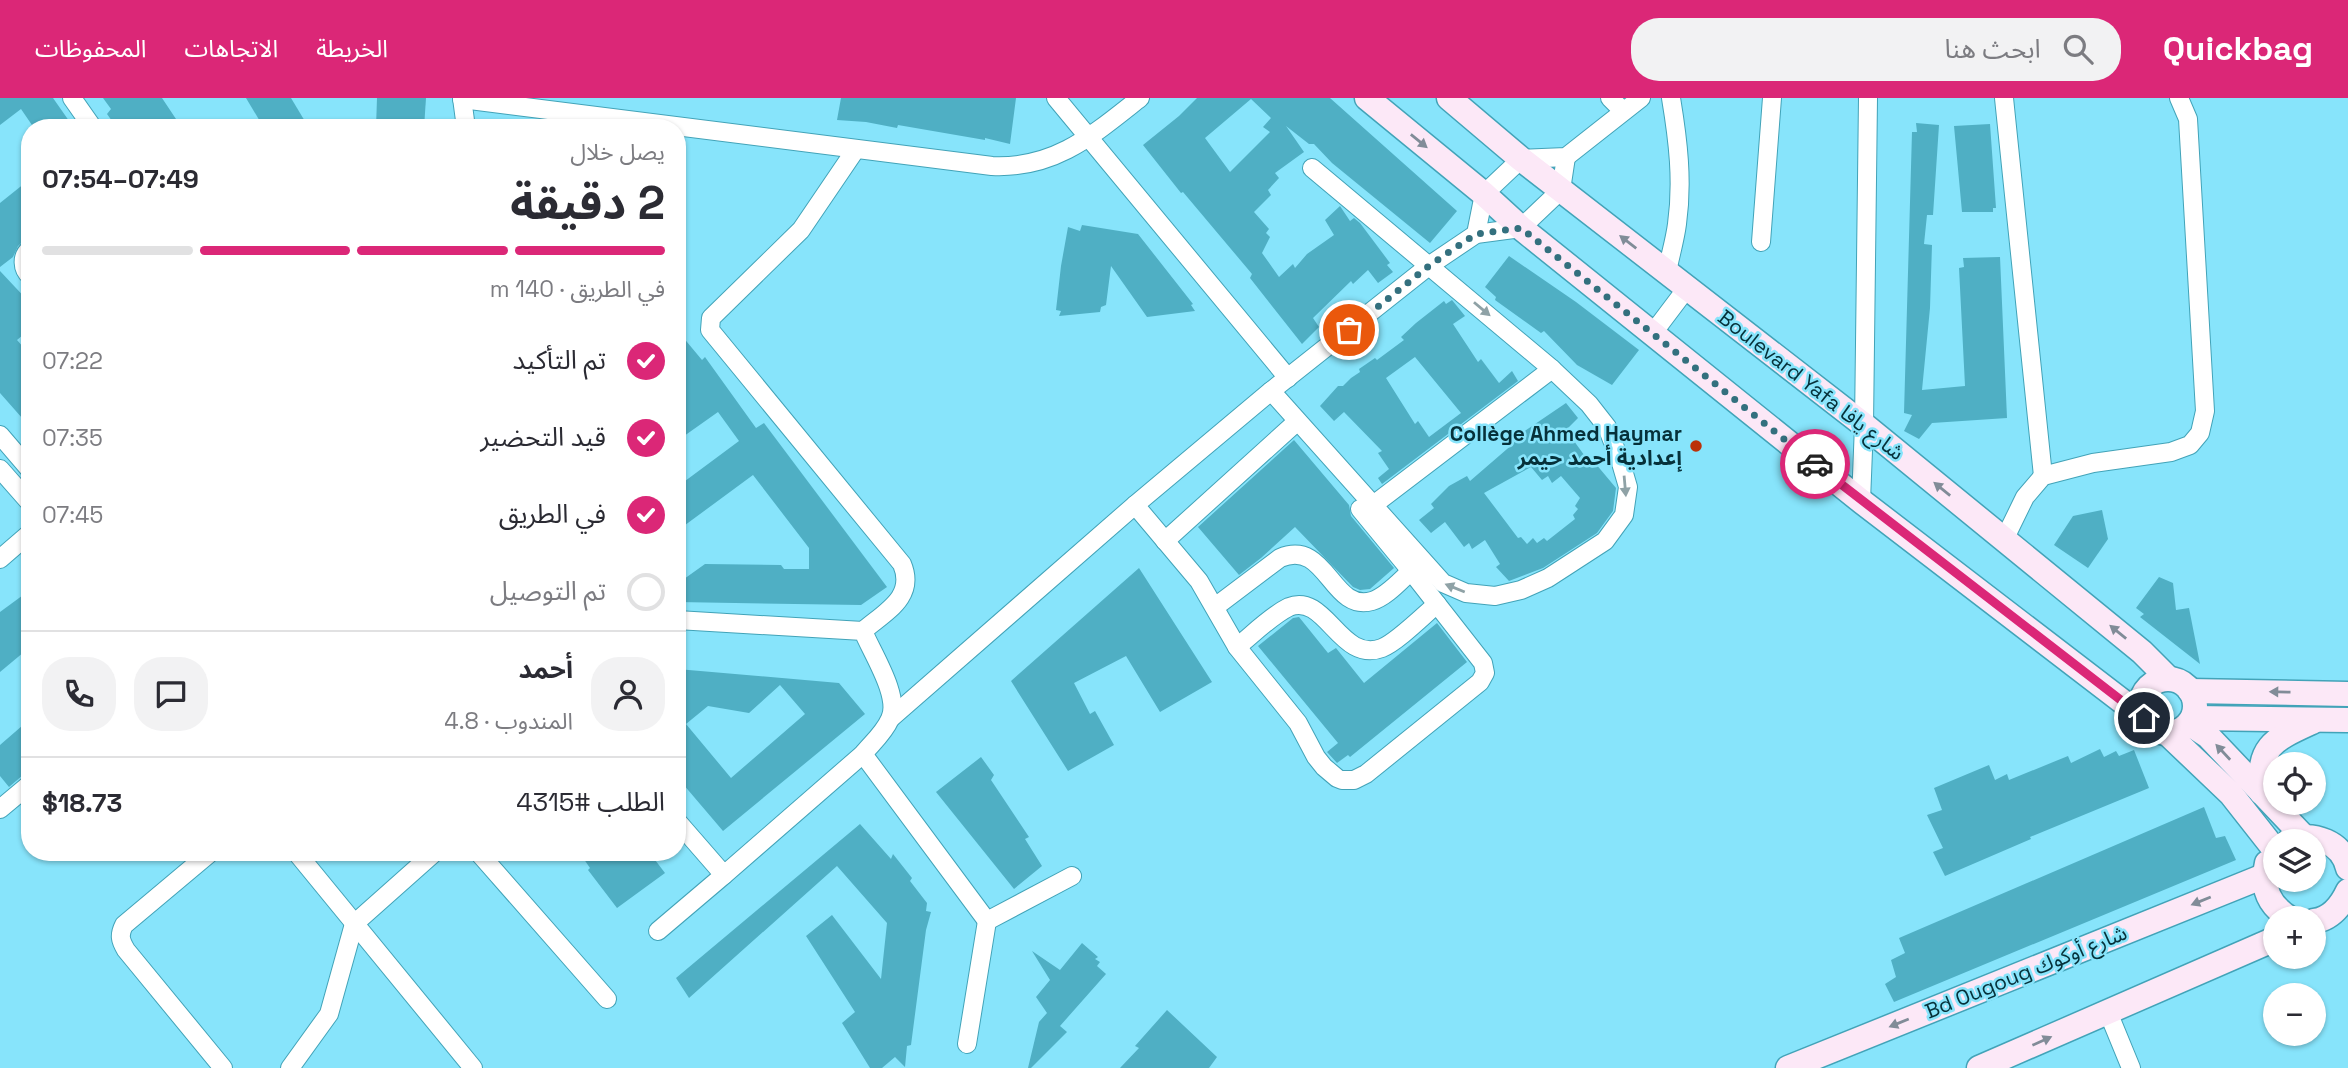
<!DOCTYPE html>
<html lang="ar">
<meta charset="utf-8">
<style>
:root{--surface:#fff;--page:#f2f2f3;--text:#2b2b33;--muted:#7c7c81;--line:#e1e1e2;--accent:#db2777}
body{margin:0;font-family:"Space Grotesk","Noto Sans Arabic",sans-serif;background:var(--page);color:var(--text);direction:rtl;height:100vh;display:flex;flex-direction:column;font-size:26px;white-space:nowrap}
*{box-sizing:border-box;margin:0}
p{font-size:23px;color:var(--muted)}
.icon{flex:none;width:38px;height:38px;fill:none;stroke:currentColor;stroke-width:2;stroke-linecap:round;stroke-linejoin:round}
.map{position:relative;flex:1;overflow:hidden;direction:ltr}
.sheet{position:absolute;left:21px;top:21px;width:665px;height:742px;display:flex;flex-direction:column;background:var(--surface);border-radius:28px;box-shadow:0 2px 5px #0004;direction:rtl}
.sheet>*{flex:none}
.fabs{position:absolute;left:2263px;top:654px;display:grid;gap:14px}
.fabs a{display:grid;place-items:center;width:63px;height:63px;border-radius:50%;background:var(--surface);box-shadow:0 2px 5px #0004;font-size:35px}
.pin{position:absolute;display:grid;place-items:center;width:60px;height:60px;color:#fff;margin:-30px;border:4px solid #fff;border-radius:50%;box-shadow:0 2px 7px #0007}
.courier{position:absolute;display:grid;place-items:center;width:70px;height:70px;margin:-35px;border:5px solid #db2777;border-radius:50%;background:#fff;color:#222;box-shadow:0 2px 9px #0007}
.head em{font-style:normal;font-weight:700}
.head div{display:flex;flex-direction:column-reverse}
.head{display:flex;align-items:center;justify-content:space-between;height:119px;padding:0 21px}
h1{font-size:46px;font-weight:700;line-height:52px}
.bar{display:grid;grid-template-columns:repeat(4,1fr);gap:10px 7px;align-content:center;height:84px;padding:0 21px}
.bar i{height:9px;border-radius:5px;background:var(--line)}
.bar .active{background:var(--accent)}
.bar p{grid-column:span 4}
.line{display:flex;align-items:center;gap:18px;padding:0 21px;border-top:2px solid var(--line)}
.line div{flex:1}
.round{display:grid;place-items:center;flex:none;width:74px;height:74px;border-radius:28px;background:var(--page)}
ol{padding:0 21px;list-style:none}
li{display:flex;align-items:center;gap:21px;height:77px}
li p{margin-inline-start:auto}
li .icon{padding:7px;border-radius:50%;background:var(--accent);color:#fff;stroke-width:4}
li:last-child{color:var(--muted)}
li i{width:38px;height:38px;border:4px solid var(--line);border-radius:50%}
header{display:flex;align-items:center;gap:42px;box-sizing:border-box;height:98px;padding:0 35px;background:var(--accent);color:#fff}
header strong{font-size:33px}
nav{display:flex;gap:38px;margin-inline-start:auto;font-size:24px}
.search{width:490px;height:63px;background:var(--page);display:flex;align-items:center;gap:18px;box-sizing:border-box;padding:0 24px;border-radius:28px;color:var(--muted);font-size:26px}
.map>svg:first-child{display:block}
</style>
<header>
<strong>Quickbag</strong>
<div class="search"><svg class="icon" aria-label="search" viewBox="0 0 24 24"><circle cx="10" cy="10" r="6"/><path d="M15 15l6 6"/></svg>ابحث هنا</div>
<nav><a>الخريطة</a><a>الاتجاهات</a><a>المحفوظات</a></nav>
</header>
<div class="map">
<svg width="2348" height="970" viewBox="0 0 2348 970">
<rect width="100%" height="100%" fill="#87e4fb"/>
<g fill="#4fafc4" fill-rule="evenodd">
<polygon points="0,0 53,0 74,30 34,30 21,11 0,27"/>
<polygon points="103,0 162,0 182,30 117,30 107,16 111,11"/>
<polygon points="246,0 291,0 309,30 264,30"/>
<polygon points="377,0 426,0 424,30 376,30"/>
<polygon points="841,0 1016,0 1010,46 985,40 985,42 898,27 897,30 866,24 837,22"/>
<path d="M 1197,0 L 1330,0 L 1457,113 L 1430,145 L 1332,65 L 1314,46 L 1309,46 L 1286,28 L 1304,54 L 1275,75 L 1279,80 L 1268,92 L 1271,97 L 1254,114 L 1269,131 L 1266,135 L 1270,139 L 1262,155 L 1279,179 L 1293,166 L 1295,170 L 1307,156 L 1334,137 L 1325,122 L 1340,108 L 1350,123 L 1354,120 L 1360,125 L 1390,165 L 1387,167 L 1393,174 L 1378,185 L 1368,172 L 1353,186 L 1351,183 L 1313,220 L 1319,229 L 1302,246 L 1250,180 L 1252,176 L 1183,94 L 1181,95 L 1143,47 L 1179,18 ZM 1251,1 L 1271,20 L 1263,29 L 1270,34 L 1230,74 L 1205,40 Z"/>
<polygon points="1916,25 1939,27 1933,117 1927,117 1924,146 1932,147 1930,210 1922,292 1965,288 1959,170 1964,169 1963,160 2000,159 2007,320 1932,325 1919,341 1904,333 1912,317 1904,315 1912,34 1917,34"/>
<polygon points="1990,26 1996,110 1993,110 1993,114 1962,114 1954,28"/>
<polygon points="30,81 30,137 18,148 13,159 0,169 0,105"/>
<polygon points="1082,127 1138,136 1193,206 1191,207 1195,213 1147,219 1111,168 1106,207 1101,209 1100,214 1059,218 1061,213 1056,212 1061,168 1068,129 1080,133"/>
<polygon points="1509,158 1576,204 1639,252 1612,287 1577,267 1544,233 1541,235 1495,202 1496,199 1485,189"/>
<polygon points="0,173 30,205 30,231 17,242 30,257 30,329 0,295"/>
<path d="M 1452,202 L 1465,218 L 1453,226 L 1478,264 L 1481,261 L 1499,285 L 1512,273 L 1518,283 L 1382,386 L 1378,380 L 1389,371 L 1378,355 L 1382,353 L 1344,314 L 1334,323 L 1320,308 L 1338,288 L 1343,288 L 1351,280 L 1360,274 L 1359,271 L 1375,260 L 1377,262 L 1404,242 L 1401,239 L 1416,225 L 1444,203 L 1446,206 ZM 1415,259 L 1461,315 L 1429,339 L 1418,323 L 1415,326 L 1386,280 Z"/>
<polygon points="677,232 702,262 705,259 756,330 764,325 887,489 861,507 677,504 677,486 705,466 781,467 784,471 809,471 809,450 753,377 677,433 677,389 739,343 718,314 677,343"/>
<path d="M 1566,305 L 1578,320 L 1566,332 L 1587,361 L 1590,359 L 1616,390 L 1613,413 L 1597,435 L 1543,470 L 1509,483 L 1496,469 L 1500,466 L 1485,442 L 1472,451 L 1469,445 L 1464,449 L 1445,424 L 1431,435 L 1419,422 L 1434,410 L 1431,406 L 1449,388 L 1467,378 L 1470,383 L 1514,345 L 1513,341 ZM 1531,369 L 1542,382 L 1548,378 L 1552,385 L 1561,378 L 1580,400 L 1575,408 L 1578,411 L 1573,417 L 1575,421 L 1547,443 L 1544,440 L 1537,445 L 1533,440 L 1527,446 L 1521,439 L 1518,440 L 1484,395 Z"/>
<polygon points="1294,342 1349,407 1351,418 1394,470 1370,491 1360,492 1353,489 1295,429 1261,460 1239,477 1198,429"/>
<polygon points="2102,412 2108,441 2088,470 2054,447 2073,418"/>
<polygon points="1139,470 1212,584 1160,614 1126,558 1074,585 1090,616 1095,613 1114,647 1068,673 1011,583"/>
<polygon points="2159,479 2173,485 2176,512 2189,510 2200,566 2140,519 2144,516 2136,510"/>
<polygon points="30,492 30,549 0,574 0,514"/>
<polygon points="1299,519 1328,555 1336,550 1364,585 1437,525 1467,564 1350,659 1348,657 1337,665 1327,654 1338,645 1258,548 1293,520"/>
<path d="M 677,571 L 839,585 L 865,616 L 723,733 L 677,679 ZM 780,587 L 805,616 L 731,680 L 686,626 L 708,608 L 749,615 Z"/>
<polygon points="30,621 30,675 23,677 9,689 0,678 0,647"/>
<polygon points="2100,651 2104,659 2116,653 2119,658 2134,652 2149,690 2030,739 2031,741 1945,778 1933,754 1943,750 1927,717 1942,712 1934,690 1989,667 1995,682 2007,676 2009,682 2068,658 2071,665"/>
<polygon points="981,659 994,677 991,682 1029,739 1025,741 1042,768 1014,791 936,694"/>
<polygon points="2204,709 2216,740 2225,738 2236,762 1894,904 1885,886 1896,879 1891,862 1905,855 1899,840"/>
<polygon points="860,726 891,761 893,756 912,780 910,783 927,805 926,813 931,814 926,832 911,947 907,948 905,969 895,959 882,970 870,970 842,925 855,914 806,838 832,817 881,881 887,825 837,768 689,900 676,880"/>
<polygon points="579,754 649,754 665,775 617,810 588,772 590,770"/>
<polygon points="1082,845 1098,859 1095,861 1100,864 1097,868 1106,876 1060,928 1067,934 1031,970 1028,970 1039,924 1047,915 1036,899 1050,882 1032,853 1060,872"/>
<polygon points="1167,912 1217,959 1209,970 1120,970 1139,950 1135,948"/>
</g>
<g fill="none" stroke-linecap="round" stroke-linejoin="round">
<defs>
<g id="street">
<polyline points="72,0 93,30"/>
<polyline points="462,0 466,30"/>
<polyline points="1056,0 1288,280"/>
<polyline points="1610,0 1623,13"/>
<polyline points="2004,0 2043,378"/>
<path d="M 462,1 L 992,68 C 1055,71 1093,37 1140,0"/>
<path d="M 856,51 L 801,132 L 711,220 L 710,232 L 902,466 C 916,499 885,514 863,533"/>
<polyline points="1476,136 1484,96 1521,61 1566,59 1641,0"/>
<polyline points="1761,144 1772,0"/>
<path d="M 30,151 C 21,158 22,171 30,178"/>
<path d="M 1667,174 C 1670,158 1675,142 1677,126 C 1683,83 1678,42 1671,0"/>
<polyline points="1653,235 1687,190"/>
<polyline points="1271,293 1443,485 1466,495 1495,498 1521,492 1548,480 1605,443 1624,417 1628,389 1621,365 1607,329 1589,306 1552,271 1312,70"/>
<polyline points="0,337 30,372"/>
<polyline points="0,371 30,405"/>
<polyline points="1861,403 1864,327 1868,0"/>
<polyline points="1135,407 1199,483 1237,549 1298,625 1316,659 1324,669 1337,680 1342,682 1354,682 1366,676 1480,584 1485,575 1483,565 1411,473 1360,411"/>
<polyline points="1372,408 1552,271"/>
<polyline points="2004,442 2025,399 2043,378 2093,365 2171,354 2190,347 2200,335 2205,313 2188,21 2179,0"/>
<polyline points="1165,443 1291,329"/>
<polyline points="0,461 30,435"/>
<path d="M 1215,509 L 1280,460 C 1327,440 1331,515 1372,503 C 1386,499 1400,483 1411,473"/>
<path d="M 677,522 L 863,533 C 872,555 901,599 890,621 C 884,635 872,645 863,656 L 724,777 L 677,723"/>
<path d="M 1237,549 C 1252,537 1272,517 1289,509 C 1326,494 1340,566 1382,550 C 1397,544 1423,518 1437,506"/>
<polyline points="891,620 1135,407 1271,293 1430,167 1476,136 1521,130 1561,92 1566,59"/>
<polyline points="863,656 987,823 1072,778"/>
<polyline points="0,711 30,686"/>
<path d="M 211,754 L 124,827 C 119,837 120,842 126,852 L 223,970"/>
<polyline points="296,754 473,970"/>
<polyline points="478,754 607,901"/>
<polyline points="658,833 724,777"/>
<polyline points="2108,914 2131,970"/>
<polyline points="967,946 987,823"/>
<polyline points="290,970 329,916 354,826 435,754"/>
</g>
<g id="secondary">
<polyline points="1367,0 1484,96 1521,130 1861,403 2144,620"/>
<polyline points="1449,0 1521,61 1864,327 2142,554 2168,580"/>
<circle cx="2168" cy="608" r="27"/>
<polyline points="2190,593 2348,596"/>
<polyline points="2194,620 2348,622"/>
<polyline points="2190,626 2208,638 2304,739"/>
<polyline points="2168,636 2231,696 2275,752"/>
<path d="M 2262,695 C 2257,648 2273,642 2312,624"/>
<path d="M 2290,742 C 2314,734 2342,744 2348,770"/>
<path d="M 2267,765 C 2261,790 2269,808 2291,821"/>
<path d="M 2314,823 C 2331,821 2341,808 2348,793"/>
<polyline points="1788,970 2264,778"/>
<polyline points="1979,970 2275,841"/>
</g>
</defs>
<use href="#street" stroke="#42a3b8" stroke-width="20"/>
<use href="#secondary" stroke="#42a3b8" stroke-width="27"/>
<use href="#street" stroke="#fff" stroke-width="18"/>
<use href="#secondary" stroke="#fce8f7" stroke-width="24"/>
</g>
<defs><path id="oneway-solid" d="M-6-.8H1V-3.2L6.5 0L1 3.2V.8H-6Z" transform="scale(1.75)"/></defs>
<g fill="#818c98">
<use href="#oneway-solid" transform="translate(1419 43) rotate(39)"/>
<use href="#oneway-solid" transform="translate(1628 144) rotate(-142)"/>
<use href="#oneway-solid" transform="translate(1942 391) rotate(-141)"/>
<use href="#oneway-solid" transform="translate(2118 534) rotate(-141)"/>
<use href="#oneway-solid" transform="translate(2280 594) rotate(-179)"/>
<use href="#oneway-solid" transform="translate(2223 654) rotate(-133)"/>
<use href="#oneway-solid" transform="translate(2201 803) rotate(158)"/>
<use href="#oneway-solid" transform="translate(1899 925) rotate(158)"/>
<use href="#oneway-solid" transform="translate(2042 943) rotate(-24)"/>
</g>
<g fill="#8fa2a6">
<use href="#oneway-solid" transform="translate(1482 211) rotate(40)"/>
<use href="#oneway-solid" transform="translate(1625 388) rotate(85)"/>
<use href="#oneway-solid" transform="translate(1455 490) rotate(-158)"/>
</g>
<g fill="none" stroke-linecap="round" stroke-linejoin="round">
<polyline stroke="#33707e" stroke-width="7" stroke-dasharray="0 12.6" points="1349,232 1430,167 1476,136 1521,130 1815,366"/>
<polyline stroke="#db2777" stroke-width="9" points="1815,366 2144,620"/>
</g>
<circle fill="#bb3109" stroke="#87e4fb" stroke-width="2.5" cx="1696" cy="348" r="7"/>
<g text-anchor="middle" stroke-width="5" stroke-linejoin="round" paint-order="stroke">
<g font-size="21" fill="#06313a" stroke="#87e4fb">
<text transform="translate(1811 287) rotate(38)" y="7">Boulevard Yafa شارع يافا</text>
<text transform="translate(2026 874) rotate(-22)" y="7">Bd Ougoug شارع أوكوك</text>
</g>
<g font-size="21" font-weight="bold" fill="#06313a" stroke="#87e4fb" text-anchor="end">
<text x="1682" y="343">Collège Ahmed Haymar<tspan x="1682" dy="24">إعدادية أحمد حيمر</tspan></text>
</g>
</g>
</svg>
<div class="fabs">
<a><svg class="icon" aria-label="locate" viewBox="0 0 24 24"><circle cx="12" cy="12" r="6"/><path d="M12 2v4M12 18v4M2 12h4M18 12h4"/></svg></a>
<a><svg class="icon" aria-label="layers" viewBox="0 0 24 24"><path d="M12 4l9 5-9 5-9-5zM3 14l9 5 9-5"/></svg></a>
<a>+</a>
<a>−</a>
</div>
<div class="pin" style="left:1349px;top:232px;background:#ea580c"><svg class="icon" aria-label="bag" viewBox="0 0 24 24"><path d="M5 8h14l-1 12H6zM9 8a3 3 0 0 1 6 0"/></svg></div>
<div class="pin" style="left:2144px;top:620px;background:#1f2937"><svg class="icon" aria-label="home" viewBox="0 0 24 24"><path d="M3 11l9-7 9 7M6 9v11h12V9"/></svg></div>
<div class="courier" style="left:1815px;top:366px"><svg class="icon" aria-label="car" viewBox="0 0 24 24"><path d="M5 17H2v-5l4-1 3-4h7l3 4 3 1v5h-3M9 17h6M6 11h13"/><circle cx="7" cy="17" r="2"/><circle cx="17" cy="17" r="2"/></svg></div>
<section class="sheet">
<div class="head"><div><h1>2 دقيقة</h1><p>يصل خلال</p></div><em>07:49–07:54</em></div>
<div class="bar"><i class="active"></i><i class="active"></i><i class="active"></i><i></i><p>في الطريق · 140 m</p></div>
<ol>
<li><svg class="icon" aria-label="check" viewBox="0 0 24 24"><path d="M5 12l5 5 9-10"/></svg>تم التأكيد<p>07:22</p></li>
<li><svg class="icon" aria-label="check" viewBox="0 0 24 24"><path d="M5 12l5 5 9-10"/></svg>قيد التحضير<p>07:35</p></li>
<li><svg class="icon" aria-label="check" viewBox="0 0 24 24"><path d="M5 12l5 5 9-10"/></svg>في الطريق<p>07:45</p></li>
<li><i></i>تم التوصيل</li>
</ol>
<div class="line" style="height:126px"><a class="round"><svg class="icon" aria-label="person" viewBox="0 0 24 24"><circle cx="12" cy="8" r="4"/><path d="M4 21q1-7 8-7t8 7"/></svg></a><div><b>أحمد</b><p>المندوب · 4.8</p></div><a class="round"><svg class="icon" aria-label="chat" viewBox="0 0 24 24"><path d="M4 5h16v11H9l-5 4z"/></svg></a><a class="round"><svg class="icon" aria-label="phone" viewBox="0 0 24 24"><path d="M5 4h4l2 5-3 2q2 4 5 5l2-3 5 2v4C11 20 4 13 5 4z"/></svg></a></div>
<div class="line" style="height:91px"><div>الطلب #4315</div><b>$18.73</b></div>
</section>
</div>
